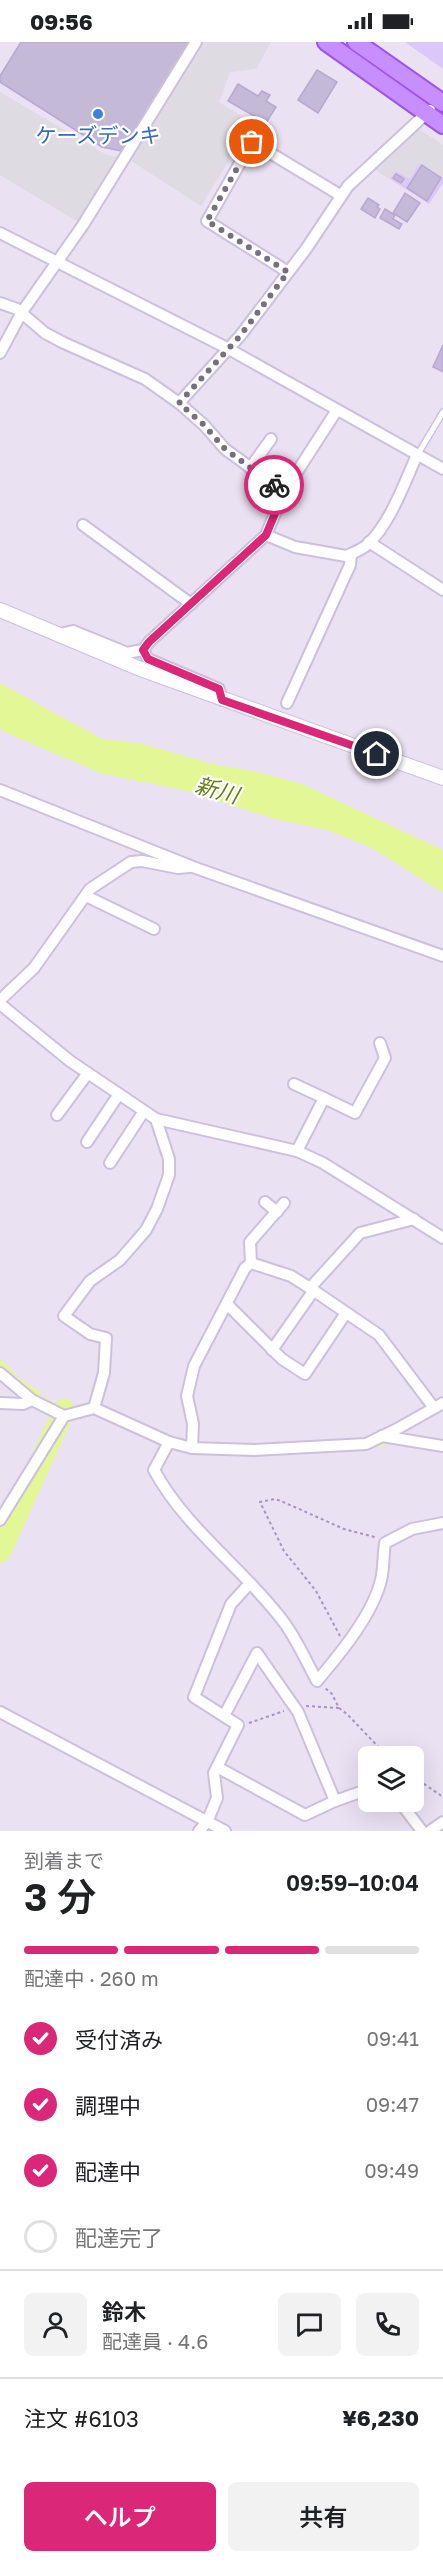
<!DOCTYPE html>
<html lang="ja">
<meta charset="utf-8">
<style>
:root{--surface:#fff;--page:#f2f2f2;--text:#202124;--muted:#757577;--line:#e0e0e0;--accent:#db2777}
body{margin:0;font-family:"Golos Text","Noto Sans JP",sans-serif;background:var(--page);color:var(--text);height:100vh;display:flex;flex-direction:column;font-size:22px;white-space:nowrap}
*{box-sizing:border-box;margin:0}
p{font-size:20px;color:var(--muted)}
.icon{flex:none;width:33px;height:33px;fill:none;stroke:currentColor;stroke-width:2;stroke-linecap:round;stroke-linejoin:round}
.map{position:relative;height:1789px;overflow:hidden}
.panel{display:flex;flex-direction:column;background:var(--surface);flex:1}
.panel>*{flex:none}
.fabs{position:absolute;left:358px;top:1704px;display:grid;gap:12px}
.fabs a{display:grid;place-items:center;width:66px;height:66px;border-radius:9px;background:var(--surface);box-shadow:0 6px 24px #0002;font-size:30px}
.pin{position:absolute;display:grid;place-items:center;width:51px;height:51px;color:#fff;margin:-26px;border:3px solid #fff;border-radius:50%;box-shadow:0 2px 6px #0007}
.courier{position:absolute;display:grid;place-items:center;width:60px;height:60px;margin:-30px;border:4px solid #db2777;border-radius:50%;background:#fff;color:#222;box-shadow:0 2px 8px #0007}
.summary em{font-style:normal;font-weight:600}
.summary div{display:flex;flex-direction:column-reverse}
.summary{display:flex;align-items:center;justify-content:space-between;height:102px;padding:0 24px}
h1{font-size:39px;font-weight:600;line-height:45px}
.bar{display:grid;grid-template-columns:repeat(4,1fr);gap:9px 6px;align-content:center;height:72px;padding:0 24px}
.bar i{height:8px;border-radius:4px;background:var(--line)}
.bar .selected{background:var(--accent)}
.bar p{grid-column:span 4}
.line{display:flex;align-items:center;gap:15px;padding:0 24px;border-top:2px solid var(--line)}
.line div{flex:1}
.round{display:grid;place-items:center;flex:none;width:63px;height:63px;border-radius:9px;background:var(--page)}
ol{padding:0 24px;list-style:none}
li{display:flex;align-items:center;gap:18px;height:66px}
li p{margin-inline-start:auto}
li .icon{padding:6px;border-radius:50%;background:var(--accent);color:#fff;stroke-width:4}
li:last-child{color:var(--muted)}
li i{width:33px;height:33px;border:3px solid var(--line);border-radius:50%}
.action{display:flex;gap:12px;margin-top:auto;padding:12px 24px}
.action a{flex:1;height:69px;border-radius:9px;background:var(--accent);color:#fff;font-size:24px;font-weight:600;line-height:69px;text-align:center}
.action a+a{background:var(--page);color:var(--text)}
.status{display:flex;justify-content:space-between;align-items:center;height:42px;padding:0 30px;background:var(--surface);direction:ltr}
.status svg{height:16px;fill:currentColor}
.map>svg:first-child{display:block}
</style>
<div class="status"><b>09:56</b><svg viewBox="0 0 49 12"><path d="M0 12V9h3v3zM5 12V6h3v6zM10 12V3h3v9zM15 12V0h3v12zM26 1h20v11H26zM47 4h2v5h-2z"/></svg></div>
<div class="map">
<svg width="443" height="1789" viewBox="0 0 443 1789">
<rect width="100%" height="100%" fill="#eae1f3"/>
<g fill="#dac9f8">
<polygon points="405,0 443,0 443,27"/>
<polygon points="395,106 443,135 443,141 429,162 373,126"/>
</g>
<g fill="#dedbe2">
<polygon points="201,0 271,0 256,27 230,30 219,60 252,81 201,164 128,117"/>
<polygon points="0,50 105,112 120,116 80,181 0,133"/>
<polygon points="419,87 443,103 443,135 420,121 410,137 396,129 390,137 373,126"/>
</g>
<polygon fill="#e4f796" points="0,641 102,697 139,701 213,722 257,730 302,742 443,808 443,851 372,806 327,788 275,777 183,748 103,732 9,692 0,687"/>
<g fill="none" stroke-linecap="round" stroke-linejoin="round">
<g stroke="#e4f796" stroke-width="4">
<polyline points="0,1319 18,1338 39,1351"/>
<polyline points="30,1355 35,1353 64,1368"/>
<polyline points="374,1404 389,1399"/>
</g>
<polyline stroke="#e4f796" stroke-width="22" points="0,1510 64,1368"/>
</g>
<g fill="#c5b9d8" stroke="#b8a8d1" stroke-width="1.5">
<polygon points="21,0 190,0 121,109 102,105 0,40 0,34"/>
<polygon points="317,28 337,40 318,71 298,58"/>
<polygon points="238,42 258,54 262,49 270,53 266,59 276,65 266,81 228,59"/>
<polygon points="422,123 441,136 427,159 407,146"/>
<polygon points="396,132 404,137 401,141 393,136"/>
<polygon points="405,151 420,161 407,180 393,171"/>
<polygon points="368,156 379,163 377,165 380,167 375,176 361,167"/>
<polygon points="385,167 395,173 393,177 402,182 399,187 380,176"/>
<polygon points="443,303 443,330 433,325"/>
</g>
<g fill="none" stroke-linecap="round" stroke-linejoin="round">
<defs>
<polyline id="service" points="418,412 443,370"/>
<g id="minor">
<polyline points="0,191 227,306 443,427"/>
<polyline points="288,230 207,179 252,100 340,153"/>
<polyline points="0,261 17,267 45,291 64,301 145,337 179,361 240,294 306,207 348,144 430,68"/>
<polyline points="0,311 22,270 83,183 196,0"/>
<polyline points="179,361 204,383 225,407 284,450"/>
<polyline points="250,426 271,397"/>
<polyline points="83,483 191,562"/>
<path d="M 266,493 L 295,505 L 346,514 C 353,511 361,508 367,503 C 390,482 404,442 417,413"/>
<polyline points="369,500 443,548"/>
<polyline points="60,592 73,589 127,611 143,608"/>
<polyline points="222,658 219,647 148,617 143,608 149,600 266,493 284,450 337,368"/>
<polyline points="287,661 350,523 351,512"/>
<polyline points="0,748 193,825 443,914"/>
<polyline points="86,854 154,887"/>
<polyline points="0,958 34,926 90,847 131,820 142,819 178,826 189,825"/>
<polyline points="0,962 70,1019 156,1077 297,1109 323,1121 443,1196"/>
<polyline points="294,1042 324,1056"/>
<polyline points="57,1073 88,1031"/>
<polyline points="87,1100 119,1052"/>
<polyline points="297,1109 324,1056 355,1071 385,1016 380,1001"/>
<polyline points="110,1121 144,1069"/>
<polyline points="265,1160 277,1170"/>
<polyline points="251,1221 250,1200 284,1161"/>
<polyline points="310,1246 379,1293 434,1366"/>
<polyline points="228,1263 282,1317 305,1332 346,1271"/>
<polyline points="272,1308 314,1248"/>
<polyline points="0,1331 32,1358 64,1374 94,1366 169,1400 192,1406 254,1408 366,1402 397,1387 443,1361"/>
<polyline points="0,1361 23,1362 32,1358"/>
<polyline points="94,1366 104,1331 106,1296 90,1292 64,1274 90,1239 120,1218 146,1188 157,1167 169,1133 169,1117 156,1077"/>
<polyline points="382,1394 443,1404"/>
<path d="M 169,1400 L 154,1428 C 186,1487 243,1526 283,1579 C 296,1596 306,1619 317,1639 C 340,1612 373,1572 381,1538 C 384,1526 383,1513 385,1501 L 412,1487 L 443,1481"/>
<polyline points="192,1406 193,1382 187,1354 194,1324 245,1226 251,1221 291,1234 310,1246 360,1191 414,1177"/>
<polyline points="0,1478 64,1374"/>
<polyline points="0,1670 225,1789"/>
<polyline points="217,1725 305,1773 335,1759 298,1670 257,1611 224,1674"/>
<polyline points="335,1759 369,1747"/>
<polyline points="400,1760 422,1789"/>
<polyline points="199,1789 207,1780 217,1756 214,1731 238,1683 194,1655 231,1562 250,1541"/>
<polyline points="430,1789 443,1780"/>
</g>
<polyline id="tertiary" points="0,568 143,628 443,736"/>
<g id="primary">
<polyline points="326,0 443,83"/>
<polyline points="356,0 443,61"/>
</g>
</defs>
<use href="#service" stroke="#cdc0dd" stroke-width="8"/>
<use href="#minor" stroke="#cdc0dd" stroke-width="14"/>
<use href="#tertiary" stroke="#cdc0dd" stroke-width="16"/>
<use href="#primary" stroke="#9e53ef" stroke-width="20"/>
<g stroke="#a793c2" stroke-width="2" stroke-dasharray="3 3" stroke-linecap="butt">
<polyline points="340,1594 316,1549 284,1509 260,1460 275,1457 281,1459 344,1487 375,1495"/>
<polyline points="306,1664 339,1666 332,1652 325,1646"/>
<polyline points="339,1666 347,1672 387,1714"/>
<polyline points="249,1681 284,1669"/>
<polyline points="414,1735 443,1755"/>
</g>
<use href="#service" stroke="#fff" stroke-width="5"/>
<use href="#minor" stroke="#fff" stroke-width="10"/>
<use href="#tertiary" stroke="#fff" stroke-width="14"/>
<use href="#primary" stroke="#c68eff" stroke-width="16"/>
</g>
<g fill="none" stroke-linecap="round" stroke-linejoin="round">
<polyline stroke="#776f81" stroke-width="6" stroke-dasharray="0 10.8" points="252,100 207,179 288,230 240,294 179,361 204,383 225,407 274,443"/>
<polyline stroke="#db2777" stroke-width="8" points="274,443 284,450 266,493 149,600 143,608 148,617 219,647 222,658 377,712"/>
</g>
<circle fill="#3f7fe0" stroke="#fff" stroke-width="2" cx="98" cy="72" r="6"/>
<g text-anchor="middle" stroke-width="4.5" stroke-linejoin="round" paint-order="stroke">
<g font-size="21" fill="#366cbe" stroke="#fff">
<text x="98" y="101">ケーズデンキ</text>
</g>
<g font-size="22" font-style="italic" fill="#6a7f1b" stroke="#fff">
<text transform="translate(217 748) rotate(15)" y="8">新川</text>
</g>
</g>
</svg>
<div class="fabs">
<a><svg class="icon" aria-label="layers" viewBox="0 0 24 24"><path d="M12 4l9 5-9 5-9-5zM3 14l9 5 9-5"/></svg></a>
</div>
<div class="pin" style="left:252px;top:100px;background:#ea580c"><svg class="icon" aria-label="bag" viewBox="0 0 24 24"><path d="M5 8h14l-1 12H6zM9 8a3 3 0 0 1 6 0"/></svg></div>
<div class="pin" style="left:377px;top:712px;background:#1f2937"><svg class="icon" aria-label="home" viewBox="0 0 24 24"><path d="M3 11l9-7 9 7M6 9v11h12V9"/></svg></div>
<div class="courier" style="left:274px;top:443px"><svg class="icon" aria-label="bike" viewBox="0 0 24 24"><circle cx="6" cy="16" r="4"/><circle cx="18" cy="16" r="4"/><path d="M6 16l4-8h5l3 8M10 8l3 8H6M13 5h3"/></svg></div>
</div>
<section class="panel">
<div class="summary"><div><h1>3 分</h1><p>到着まで</p></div><em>09:59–10:04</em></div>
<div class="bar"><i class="selected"></i><i class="selected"></i><i class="selected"></i><i></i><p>配達中 · 260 m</p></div>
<ol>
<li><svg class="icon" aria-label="check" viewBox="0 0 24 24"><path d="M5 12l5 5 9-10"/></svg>受付済み<p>09:41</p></li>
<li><svg class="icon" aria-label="check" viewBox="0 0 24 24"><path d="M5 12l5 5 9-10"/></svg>調理中<p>09:47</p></li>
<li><svg class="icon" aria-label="check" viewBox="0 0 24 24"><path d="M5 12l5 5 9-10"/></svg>配達中<p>09:49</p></li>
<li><i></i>配達完了</li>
</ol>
<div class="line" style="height:108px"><a class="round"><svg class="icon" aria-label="person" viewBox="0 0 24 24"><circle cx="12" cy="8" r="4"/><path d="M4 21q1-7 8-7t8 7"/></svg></a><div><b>鈴木</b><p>配達員 · 4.6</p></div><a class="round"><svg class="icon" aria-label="chat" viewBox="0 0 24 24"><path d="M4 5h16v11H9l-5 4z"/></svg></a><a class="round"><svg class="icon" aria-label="phone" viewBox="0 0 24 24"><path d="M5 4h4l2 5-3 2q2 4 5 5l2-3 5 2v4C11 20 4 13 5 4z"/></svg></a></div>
<div class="line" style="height:78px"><div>注文 #6103</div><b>¥6,230</b></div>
<div class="action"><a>ヘルプ</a><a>共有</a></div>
</section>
